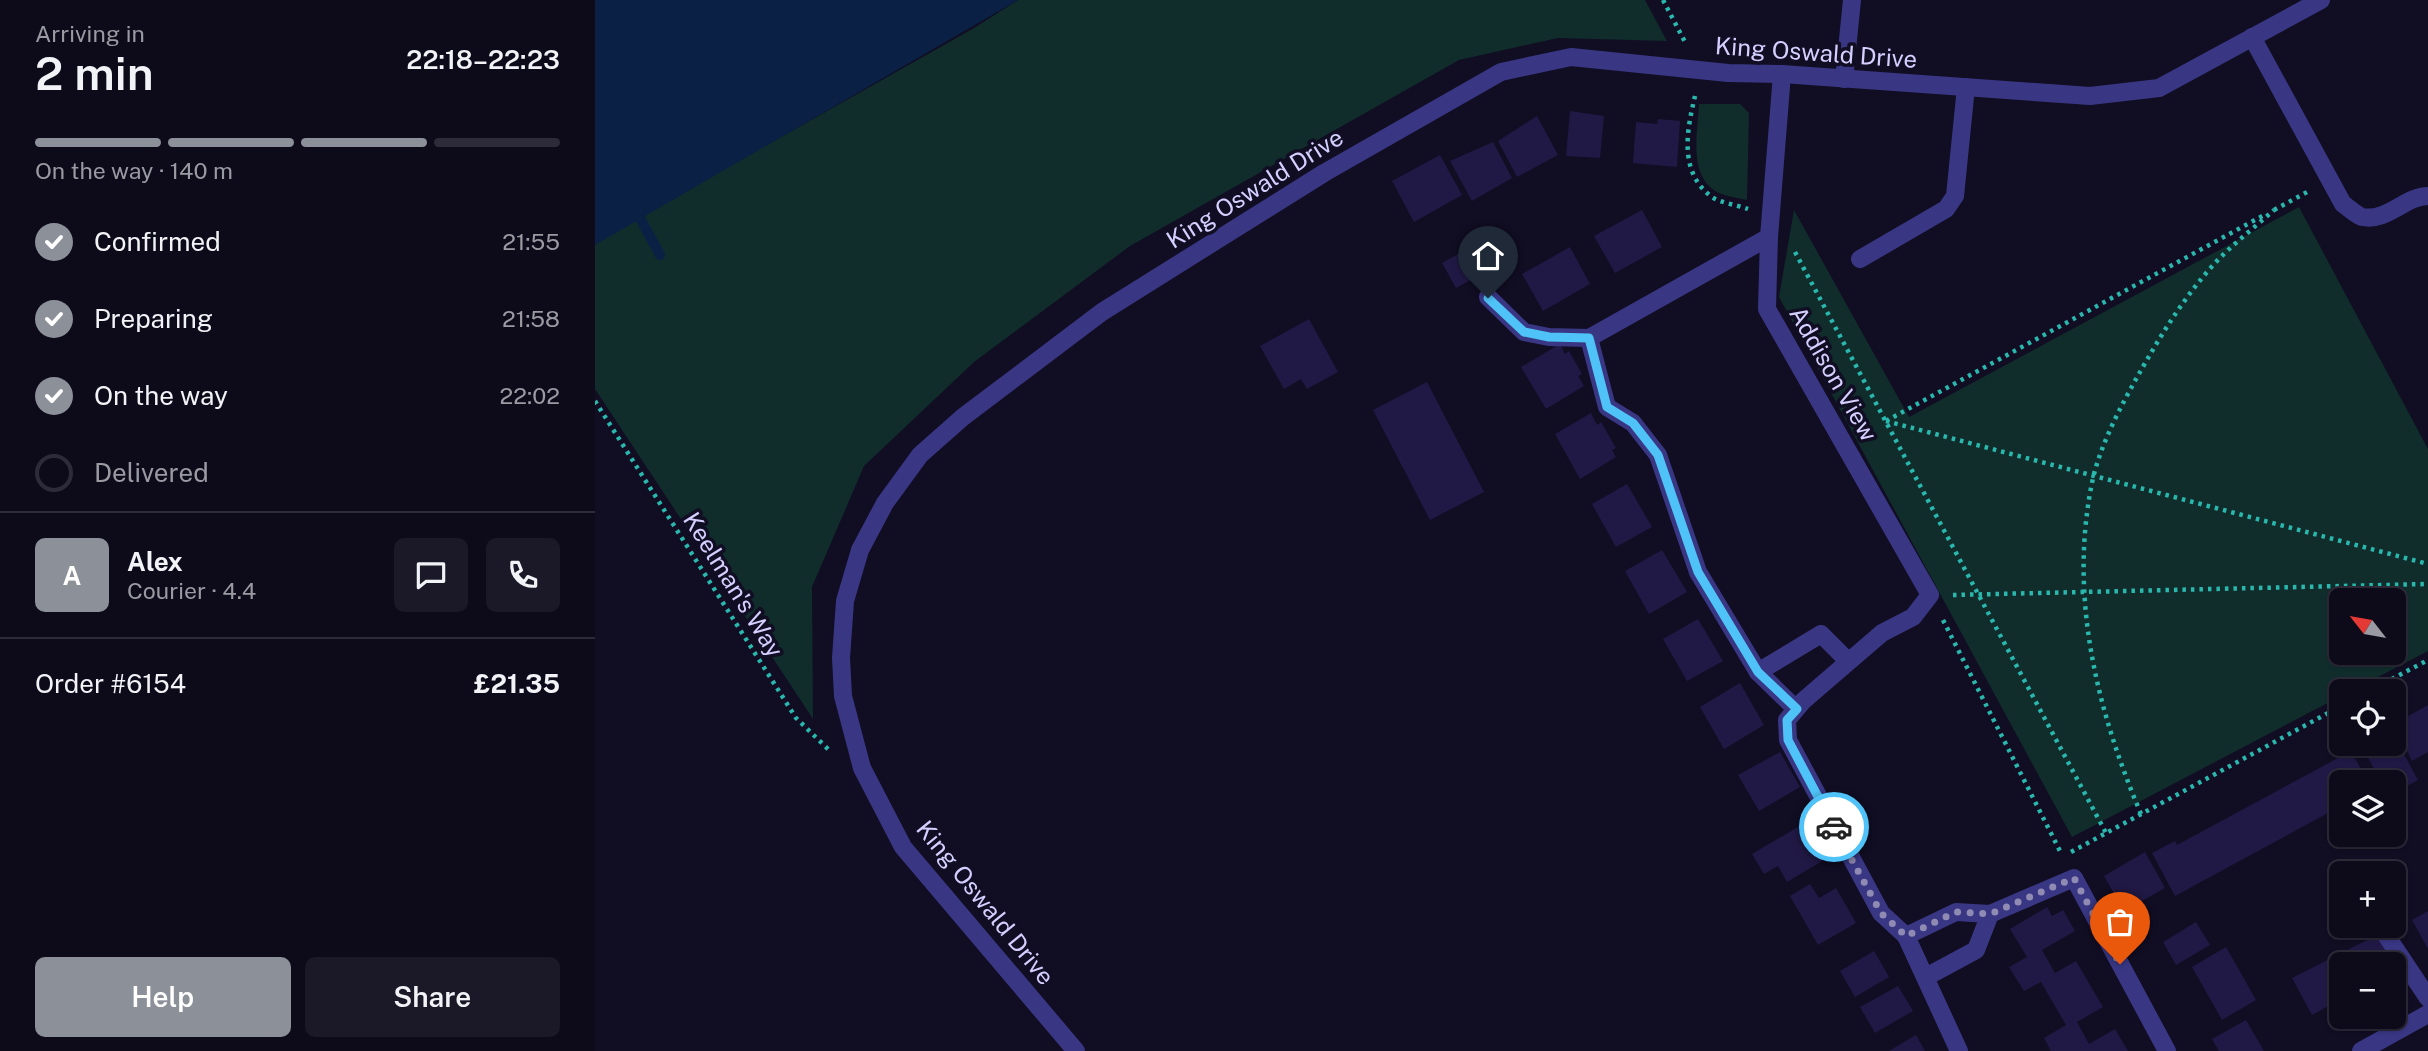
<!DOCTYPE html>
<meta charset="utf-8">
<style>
:root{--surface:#0d0a1a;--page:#1b1827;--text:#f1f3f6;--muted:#9a9aa2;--line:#2d2b39;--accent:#8c9099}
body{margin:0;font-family:"Public Sans",sans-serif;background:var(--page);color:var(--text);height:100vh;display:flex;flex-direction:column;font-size:26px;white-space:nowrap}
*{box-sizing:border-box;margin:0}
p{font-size:23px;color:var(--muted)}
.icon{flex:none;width:38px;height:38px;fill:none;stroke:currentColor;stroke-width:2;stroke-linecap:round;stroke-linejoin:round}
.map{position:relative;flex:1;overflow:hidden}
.details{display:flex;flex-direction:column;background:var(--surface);width:595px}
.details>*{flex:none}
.needle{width:46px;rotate:301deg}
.controls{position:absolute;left:1734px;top:588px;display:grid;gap:14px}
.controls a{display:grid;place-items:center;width:77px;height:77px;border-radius:10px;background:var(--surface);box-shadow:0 2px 5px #0004,0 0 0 2px var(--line);font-size:35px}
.pin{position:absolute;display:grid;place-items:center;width:60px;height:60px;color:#fff;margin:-72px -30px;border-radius:50% 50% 50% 0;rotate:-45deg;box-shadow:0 0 7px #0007}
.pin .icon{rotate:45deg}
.courier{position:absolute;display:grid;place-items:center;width:70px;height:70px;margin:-35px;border:5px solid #4fc3f7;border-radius:50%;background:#fff;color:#222;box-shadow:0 2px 9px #0007}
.headline em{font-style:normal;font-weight:600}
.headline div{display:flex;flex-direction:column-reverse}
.headline{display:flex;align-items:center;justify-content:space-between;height:119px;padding:0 35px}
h1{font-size:46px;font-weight:600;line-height:52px}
.bar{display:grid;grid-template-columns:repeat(4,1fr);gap:10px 7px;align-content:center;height:84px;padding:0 35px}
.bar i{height:9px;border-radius:5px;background:var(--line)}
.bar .selected{background:var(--accent)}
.bar p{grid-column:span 4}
.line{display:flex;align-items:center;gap:18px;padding:0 35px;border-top:2px solid var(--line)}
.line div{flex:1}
.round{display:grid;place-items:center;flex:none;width:74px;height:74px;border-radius:10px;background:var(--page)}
ol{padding:0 35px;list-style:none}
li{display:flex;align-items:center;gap:21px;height:77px}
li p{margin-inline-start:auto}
li .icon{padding:7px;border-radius:50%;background:var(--accent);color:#fff;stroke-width:4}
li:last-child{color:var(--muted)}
li i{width:38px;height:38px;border:4px solid var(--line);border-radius:50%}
.cta{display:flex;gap:14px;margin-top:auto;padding:14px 35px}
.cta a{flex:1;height:80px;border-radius:10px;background:var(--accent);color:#fff;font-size:28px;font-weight:600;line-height:80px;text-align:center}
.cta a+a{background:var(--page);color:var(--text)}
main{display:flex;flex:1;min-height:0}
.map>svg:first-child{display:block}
</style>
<main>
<section class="details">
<div class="headline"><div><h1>2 min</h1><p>Arriving in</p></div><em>22:18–22:23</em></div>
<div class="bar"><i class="selected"></i><i class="selected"></i><i class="selected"></i><i></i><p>On the way · 140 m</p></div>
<ol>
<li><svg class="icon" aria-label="check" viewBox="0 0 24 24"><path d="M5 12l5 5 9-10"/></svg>Confirmed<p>21:55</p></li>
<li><svg class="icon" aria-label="check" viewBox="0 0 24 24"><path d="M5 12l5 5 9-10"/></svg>Preparing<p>21:58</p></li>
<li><svg class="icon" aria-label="check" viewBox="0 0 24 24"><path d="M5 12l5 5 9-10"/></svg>On the way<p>22:02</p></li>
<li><i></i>Delivered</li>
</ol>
<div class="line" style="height:126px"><b class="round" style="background:var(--accent);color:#fff">A</b><div><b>Alex</b><p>Courier · 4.4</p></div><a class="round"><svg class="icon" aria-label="chat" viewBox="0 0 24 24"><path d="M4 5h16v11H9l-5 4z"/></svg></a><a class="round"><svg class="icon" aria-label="phone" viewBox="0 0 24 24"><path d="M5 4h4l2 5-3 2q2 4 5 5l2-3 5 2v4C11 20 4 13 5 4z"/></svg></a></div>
<div class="line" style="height:91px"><div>Order #6154</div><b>£21.35</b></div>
<div class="cta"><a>Help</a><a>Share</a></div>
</section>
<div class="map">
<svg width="1833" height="1051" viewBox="0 0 1833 1051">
<rect width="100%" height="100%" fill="#110d23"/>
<g fill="#102d2c" fill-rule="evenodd">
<polygon points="423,0 1050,0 1072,41 963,38 864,60 535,246 379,362 269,466 217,587 218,719 0,389 0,242 379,28"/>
<path d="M 1104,104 L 1145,104 L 1154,113 L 1152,200 C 1142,198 1129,196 1120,191 C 1093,173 1103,131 1104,104 Z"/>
<path d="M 1704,207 L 1833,449 L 1833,651 L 1756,691 L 1746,691 L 1746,696 L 1477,837 L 1184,297 L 1199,210 L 1314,417 ZM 1799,600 L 1799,653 L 1746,653 L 1746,600 Z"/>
</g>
<polygon fill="#0a2045" points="0,0 423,0 0,245"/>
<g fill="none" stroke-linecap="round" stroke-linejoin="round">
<polyline stroke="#0a2045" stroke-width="10" points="46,220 65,255"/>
</g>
<g fill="#211945">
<polygon points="975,111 1009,116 1005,158 971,156"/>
<polygon points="942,116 963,155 922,177 903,141"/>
<polygon points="1063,119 1085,121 1082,167 1038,163 1041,122 1062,124"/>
<polygon points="898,142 917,178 877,201 855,161"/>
<polygon points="845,155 867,195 819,222 797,181"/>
<polygon points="1047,210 1067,247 1020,273 999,236"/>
<polygon points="975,247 995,284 948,311 927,274"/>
<polygon points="874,248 888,273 861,288 847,263"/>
<polygon points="714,319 743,372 712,389 706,379 689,389 665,346"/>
<polygon points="965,344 970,354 974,351 987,374 983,376 989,386 951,409 926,367"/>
<polygon points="832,382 889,492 835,520 778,410"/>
<polygon points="996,413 1002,425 1006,422 1021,448 1017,450 1021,457 985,479 960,434"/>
<polygon points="1032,484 1057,527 1021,547 997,504"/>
<polygon points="1067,550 1092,592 1054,614 1030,571"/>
<polygon points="1103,619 1128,661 1092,681 1068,639"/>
<polygon points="1145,683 1169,725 1129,749 1105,707"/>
<polygon points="1833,705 1833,752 1817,761 1799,724"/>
<polygon points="1799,736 1823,780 1799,793 1799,782 1786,782 1769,750 1776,746 1775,744 1799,744"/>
<polygon points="1756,751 1773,782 1746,782 1746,806 1580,896 1557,853 1580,841 1582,845"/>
<polygon points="1185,752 1205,787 1164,811 1143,775"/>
<polygon points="1213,821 1234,857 1192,882 1183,866 1169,874 1157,854"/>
<polygon points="1550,852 1570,888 1529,911 1509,876"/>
<polygon points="1215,884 1224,898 1241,888 1261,923 1223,945 1195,896"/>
<polygon points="1452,907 1457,916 1468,910 1480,931 1447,950 1460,973 1481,961 1508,1007 1482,1022 1494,1044 1520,1029 1533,1051 1456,1051 1449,1038 1471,1025 1446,982 1429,991 1414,967 1432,957 1415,929"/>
<polygon points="1833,911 1833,949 1817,920"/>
<polygon points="1601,922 1615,945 1581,965 1568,942"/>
<polygon points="1786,933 1806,971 1799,975 1799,964 1746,964 1746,999 1717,1015 1697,978"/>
<polygon points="1631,947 1661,1000 1627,1020 1597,967"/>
<polygon points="1279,951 1294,977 1260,997 1245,971"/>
<polygon points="1303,986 1318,1011 1280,1033 1265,1007"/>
<polygon points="1651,1020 1669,1051 1624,1051 1617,1039"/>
<polygon points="1321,1035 1330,1051 1294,1051"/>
</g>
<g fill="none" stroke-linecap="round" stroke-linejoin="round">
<g stroke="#2ab8ae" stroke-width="4.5" stroke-dasharray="3.5 5" stroke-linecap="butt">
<polyline points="1068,0 1090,42"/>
<path d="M 1100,96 C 1092,130 1083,172 1117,197 C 1126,203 1142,205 1153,209"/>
<polyline points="1679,210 1714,191"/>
<polyline points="1200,252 1511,833"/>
<polyline points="0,401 201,718 235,751"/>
<polyline points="1291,421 1833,564"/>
<polyline points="1291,421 1671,214"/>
<polyline points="1358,595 1833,584"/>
<polyline points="1348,620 1467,855"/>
<polyline points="1774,691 1833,660"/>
<path d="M 1546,814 C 1501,708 1473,593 1498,478 C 1507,441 1527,404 1545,372 C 1567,333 1590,296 1620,263 C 1638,244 1660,227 1679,210"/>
<polyline points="1476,852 1746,706"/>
</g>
<g stroke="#393784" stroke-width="18">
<path d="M 1657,37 L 1748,204 C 1753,207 1761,215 1767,217 C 1793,222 1810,196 1833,196"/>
<polyline points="1187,74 1174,237 1172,309 1335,595 1318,617 1287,633 1208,701 1192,720 1193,740 1286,913 1311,936 1361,912 1395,914 1479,878 1572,1051"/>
<polyline points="1249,79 1257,0"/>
<polyline points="1174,237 994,338 1012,407 1038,423 1063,455 1103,572 1163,672 1201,709"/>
<polyline points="1265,259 1351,209 1360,196 1371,87"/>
<polyline points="893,297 929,332 954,337 994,338"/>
<polyline points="1163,672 1226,634 1253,661"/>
<polyline points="1785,926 1833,998"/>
<polyline points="1311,936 1364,1051"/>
<polyline points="1331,977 1381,950 1395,914"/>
<polyline points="481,1051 308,847 267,768 248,696 246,658 250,601 265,550 290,503 325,455 368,417 507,312 729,173 906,72 976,57 1133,73 1187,74 1495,96 1564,88 1726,0"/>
<polyline points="1766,1051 1833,1014"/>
</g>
</g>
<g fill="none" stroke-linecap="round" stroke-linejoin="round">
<polyline stroke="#908bb2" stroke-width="7" stroke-dasharray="0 12.6" points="1239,827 1286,913 1311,936 1361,912 1395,914 1479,878 1525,964"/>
<polyline stroke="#4fc3f7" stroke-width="9" points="893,298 929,332 954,337 994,338 1012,407 1038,423 1063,455 1103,572 1163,672 1202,709 1192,720 1193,740 1239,827"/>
</g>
<g text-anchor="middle" stroke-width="7" stroke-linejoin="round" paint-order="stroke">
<g font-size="24" fill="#d4cfff" stroke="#110d23">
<text transform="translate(1221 53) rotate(4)" y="8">King Oswald Drive</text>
<text transform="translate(660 189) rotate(-32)" y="8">King Oswald Drive</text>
<text transform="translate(1238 374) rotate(60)" y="8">Addison View</text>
<text transform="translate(138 585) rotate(58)" y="8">Keelman's Way</text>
<text transform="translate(390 903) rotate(51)" y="8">King Oswald Drive</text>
</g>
</g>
</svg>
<div class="controls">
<a><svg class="needle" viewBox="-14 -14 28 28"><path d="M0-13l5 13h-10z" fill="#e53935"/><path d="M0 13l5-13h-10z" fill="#9a9aa2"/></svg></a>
<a><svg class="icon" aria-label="locate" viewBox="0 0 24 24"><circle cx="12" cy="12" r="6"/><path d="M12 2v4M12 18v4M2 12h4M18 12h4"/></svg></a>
<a><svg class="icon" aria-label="layers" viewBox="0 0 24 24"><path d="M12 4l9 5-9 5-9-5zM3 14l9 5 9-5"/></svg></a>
<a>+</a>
<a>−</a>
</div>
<div class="pin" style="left:1525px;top:964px;background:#ea580c"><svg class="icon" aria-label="bag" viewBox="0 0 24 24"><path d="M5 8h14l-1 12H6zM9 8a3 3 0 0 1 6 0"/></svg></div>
<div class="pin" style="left:893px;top:298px;background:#1f2937"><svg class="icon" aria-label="home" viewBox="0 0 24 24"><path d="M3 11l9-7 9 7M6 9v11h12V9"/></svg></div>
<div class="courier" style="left:1239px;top:827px"><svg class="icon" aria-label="car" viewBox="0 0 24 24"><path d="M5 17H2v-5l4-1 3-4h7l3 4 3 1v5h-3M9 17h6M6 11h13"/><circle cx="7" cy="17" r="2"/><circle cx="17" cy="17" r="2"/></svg></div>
</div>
</main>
